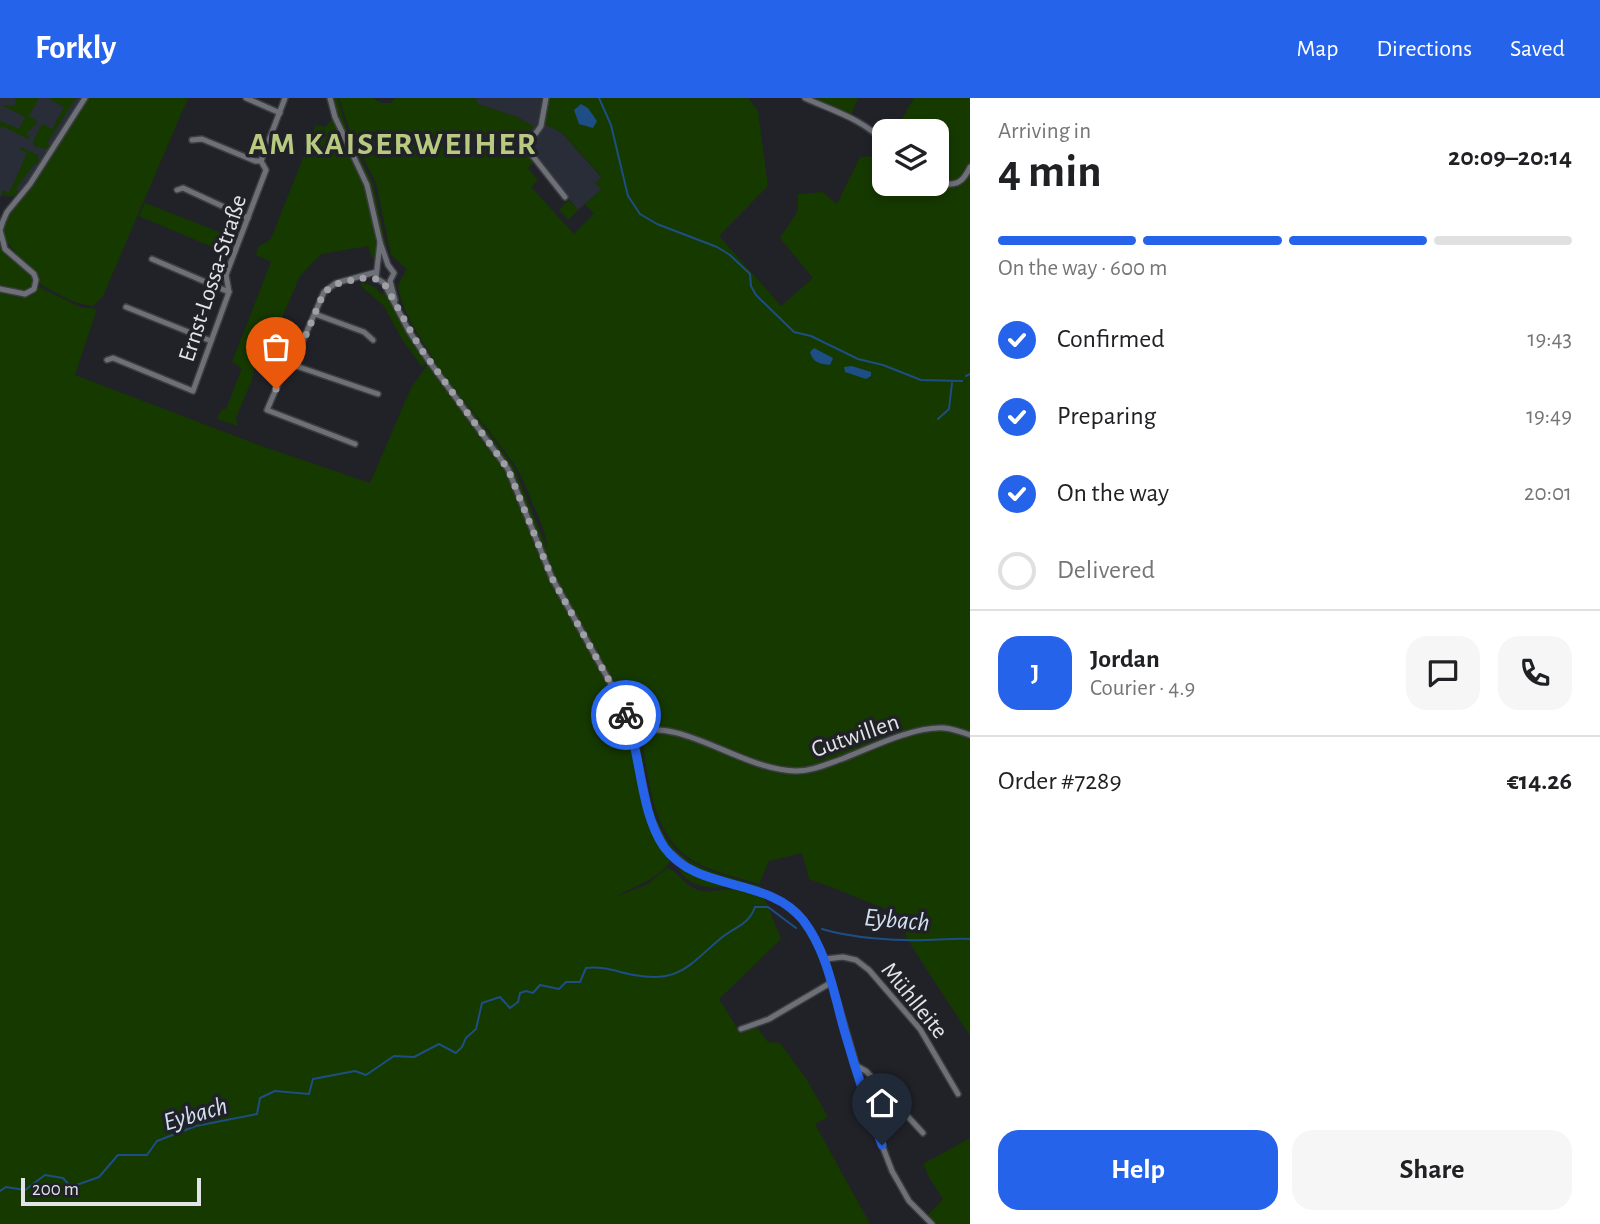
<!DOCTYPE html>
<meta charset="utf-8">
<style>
:root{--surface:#fff;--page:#f6f6f6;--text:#202124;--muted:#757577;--line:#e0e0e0;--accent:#2563eb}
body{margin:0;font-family:"Alegreya Sans",sans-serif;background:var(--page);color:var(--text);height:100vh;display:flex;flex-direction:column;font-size:26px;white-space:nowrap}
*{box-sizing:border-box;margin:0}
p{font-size:23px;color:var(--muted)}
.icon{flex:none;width:38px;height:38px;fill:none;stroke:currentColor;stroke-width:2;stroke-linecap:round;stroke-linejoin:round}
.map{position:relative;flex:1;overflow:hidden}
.details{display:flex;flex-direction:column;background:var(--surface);width:630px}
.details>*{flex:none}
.fabs{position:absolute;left:872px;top:21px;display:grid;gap:14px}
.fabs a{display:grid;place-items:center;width:77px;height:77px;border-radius:14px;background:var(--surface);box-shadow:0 4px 10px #0003;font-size:35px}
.scale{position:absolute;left:21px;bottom:18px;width:180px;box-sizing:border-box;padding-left:7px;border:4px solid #e2e4e8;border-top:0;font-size:19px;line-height:24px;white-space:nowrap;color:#e2e4e8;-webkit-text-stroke:5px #202228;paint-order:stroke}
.pin{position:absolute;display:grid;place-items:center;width:60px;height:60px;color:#fff;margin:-72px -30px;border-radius:50% 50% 50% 0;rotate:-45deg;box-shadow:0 0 7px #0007}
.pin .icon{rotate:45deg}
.courier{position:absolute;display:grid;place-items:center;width:70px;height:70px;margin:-35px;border:5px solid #2563eb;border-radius:50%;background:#fff;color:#222;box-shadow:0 2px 9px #0007}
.headline em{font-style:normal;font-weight:600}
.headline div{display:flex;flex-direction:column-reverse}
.headline{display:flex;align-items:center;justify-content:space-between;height:119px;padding:0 28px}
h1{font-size:46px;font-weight:600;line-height:52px}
.bar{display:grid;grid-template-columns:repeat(4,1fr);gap:10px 7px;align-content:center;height:84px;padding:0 28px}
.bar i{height:9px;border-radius:5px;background:var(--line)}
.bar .selected{background:var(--accent)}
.bar p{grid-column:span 4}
.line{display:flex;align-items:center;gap:18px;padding:0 28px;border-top:2px solid var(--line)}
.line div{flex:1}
.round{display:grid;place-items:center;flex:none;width:74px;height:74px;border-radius:21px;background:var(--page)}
ol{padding:0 28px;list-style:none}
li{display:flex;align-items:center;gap:21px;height:77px}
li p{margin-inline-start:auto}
li .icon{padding:7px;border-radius:50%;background:var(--accent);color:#fff;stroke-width:4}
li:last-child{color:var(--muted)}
li i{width:38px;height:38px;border:4px solid var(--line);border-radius:50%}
.action{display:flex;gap:14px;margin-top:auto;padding:14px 28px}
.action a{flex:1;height:80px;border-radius:21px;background:var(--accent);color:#fff;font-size:28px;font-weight:600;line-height:80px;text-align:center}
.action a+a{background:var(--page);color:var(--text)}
header{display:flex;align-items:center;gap:42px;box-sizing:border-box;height:98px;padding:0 35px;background:var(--accent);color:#fff}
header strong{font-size:33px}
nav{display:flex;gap:38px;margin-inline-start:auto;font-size:24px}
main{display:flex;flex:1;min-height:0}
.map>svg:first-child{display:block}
</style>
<header>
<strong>Forkly</strong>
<nav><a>Map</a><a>Directions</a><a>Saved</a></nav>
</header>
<main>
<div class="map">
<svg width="970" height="1126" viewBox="0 0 970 1126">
<rect width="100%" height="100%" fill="#202228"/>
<g fill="#282d37">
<polygon points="0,0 83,0 29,85 12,98 2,97 0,99"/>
<polygon points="475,0 545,0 541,24 561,34 602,80 602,91 578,112 537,62 535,63 519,46 533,29 517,19 477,6"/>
</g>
<g fill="#163900">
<polygon points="16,0 39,0 29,18 38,24 26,36 30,39 28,41 2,28 0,30 0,23 19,31 25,19 1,7 15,8"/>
<polygon points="48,0 76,0 47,45 51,48 44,51 34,48 33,43 42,26 52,31 64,9"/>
<path d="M 87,0 L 188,0 L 103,198 L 93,208 C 72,206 58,195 40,186 L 36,174 L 17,156 L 6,143 L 4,133 L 5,125 Z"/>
<polygon points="331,0 337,0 348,35 373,86 388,156 386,156 369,86 337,18"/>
<path d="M 339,0 L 373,0 L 381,5 L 391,5 L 395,0 L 475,0 L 478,6 L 517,19 L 533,28 L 519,46 L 535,63 L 528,70 L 538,82 L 531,89 L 574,136 L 594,115 L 585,106 L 601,91 L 595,85 L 602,79 L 561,34 L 541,24 L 545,0 L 748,0 L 758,13 L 768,88 L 719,138 L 781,208 L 813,180 L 780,140 L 798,113 L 798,96 L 822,94 L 837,106 L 860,59 L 877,58 L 884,50 L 884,86 L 936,86 L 955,88 L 963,84 L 970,72 L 970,938 L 907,841 L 903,817 C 871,806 841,792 809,781 L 802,755 L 769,763 L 759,786 C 738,779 711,774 692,762 C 649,734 650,679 640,634 L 673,634 L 770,672 L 786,674 L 800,672 C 789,671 778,671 768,669 C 729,658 679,621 640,631 L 627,599 L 625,601 L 637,632 L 634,633 L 612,582 L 555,479 L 509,370 L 431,262 L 433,260 L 514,369 L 547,450 C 547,436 538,418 532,404 C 527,392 522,377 514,366 C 485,323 402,235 398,187 L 407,171 L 391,157 L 376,85 L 350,33 Z"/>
<polygon points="808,0 858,0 850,19"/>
<polygon points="914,0 970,0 970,67 966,77 955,86 936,84 936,33 895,33"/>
<path d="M 334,19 C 356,66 377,105 376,158 L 372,160 L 368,148 L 321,156 L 300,178 L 275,236 L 267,237 L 256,264 L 251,284 L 236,320 L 238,328 L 217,321 L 222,311 L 226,311 L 242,270 L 232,264 L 271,164 L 256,157 L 258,149 L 271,141 L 316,27 L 325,29 Z"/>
<path d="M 21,49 L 38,57 L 39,67 L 35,65 L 16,91 L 19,94 C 14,99 7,100 2,96 L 2,92 L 9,95 L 27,55 L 20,52 Z"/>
<polygon points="569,102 578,112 568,122 559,112"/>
<polygon points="145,105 237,141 231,157 139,118"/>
<polygon points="0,145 3,152 31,178 32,186 26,192 0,187"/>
<polygon points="361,184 375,189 380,196 386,195 406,234 427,264 422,269 402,241 384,208 361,188"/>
<path d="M 39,189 L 80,209 L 97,211 L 75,277 L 256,346 L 370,385 L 411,290 L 428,266 L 506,372 L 550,481 L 619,608 L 630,636 L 647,720 L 663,751 L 672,761 C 657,783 637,786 616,799 L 648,786 L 667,770 C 680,774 684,788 698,792 C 712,796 724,790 738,791 C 743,791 749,794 754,795 L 754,797 L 765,801 L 781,841 L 719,901 L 739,933 L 756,928 L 768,944 L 780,945 L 807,982 L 828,1019 L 815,1026 L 870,1126 L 0,1126 L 0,193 C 15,199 29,206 39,189 Z"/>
<path d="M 638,634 C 648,680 647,739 693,765 C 713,776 738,781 760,788 L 762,791 C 734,784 698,777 676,758 C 646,731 643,673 635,635 Z"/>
<path d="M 678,767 L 699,780 L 729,788 C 712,792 682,788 678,767 Z"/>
<polygon points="970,1040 970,1126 936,1126 926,1119 943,1101 929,1079 923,1066"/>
</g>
<g fill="#1d4e85">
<polygon points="581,6 588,10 597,23 593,30 579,26 574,12"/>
<path d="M 814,250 L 833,260 L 830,267 C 820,266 813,265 810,254 Z"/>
<polygon points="852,268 871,274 871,278 866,281 845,274 844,269"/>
</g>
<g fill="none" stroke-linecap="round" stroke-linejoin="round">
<g stroke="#1d4e85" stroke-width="2">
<polyline points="599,0 611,27 628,98 640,116 657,126 717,149 730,157 750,176 751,188 756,197 794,234 811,238 858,261 883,267 921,282 962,283"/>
<polyline points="966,278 970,276"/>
<polyline points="938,321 949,311 952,285"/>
<path d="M 822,831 C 851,840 896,843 926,842 C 942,842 953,840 970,841"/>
<path d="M 0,1093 L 6,1089 L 25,1092 L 45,1077 L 63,1080 L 71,1089 L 99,1079 L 118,1057 L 147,1057 L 157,1043 L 196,1028 L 257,1016 L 260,1000 L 275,993 L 309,996 L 313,981 L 355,973 L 366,977 L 394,958 L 414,959 L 439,946 L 456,955 L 462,949 L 466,940 L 476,931 L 482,905 L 500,899 L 510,910 L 518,904 L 520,895 L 526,893 L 533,895 L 540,887 L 559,891 L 566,884 L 580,884 L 586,870 C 607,868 616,874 634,877 C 679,886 690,866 720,841 C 734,829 749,827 755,809 L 768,809 L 796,830"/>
</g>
<defs>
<g id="street">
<polyline points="246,0 280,15"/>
<polyline points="330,0 335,19 367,87 380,144 388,167 394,175 390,183 395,202"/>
<polyline points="546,0 541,28 528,46 528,52 565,99"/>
<path d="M 805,0 C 833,13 863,21 884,44"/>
<polyline points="192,42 202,41 255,63 261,63"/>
<path d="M 936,85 C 954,88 962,87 970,69"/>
<polyline points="177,92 183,90 248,120"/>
<polyline points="380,144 376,180 384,185 409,233 429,263 508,371 552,480 621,604 632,635 650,719 665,750 687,769 701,776 768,797 781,803 801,820 813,836 825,861 872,1021 892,1073 909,1103 932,1126"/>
<polyline points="152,161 229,194"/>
<polyline points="0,191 25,196 34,191 36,182 34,176 5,151 0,132 3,123 7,114 30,86 85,0"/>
<polyline points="126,209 211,243"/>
<polyline points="315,216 364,234 373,242"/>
<polyline points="107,262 113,260 193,293 229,194 226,177 266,72 261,63 285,0"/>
<polyline points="291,264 299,269 378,296"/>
<polyline points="355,346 267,312 285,270 297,256 324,194 336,185 376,174"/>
<path d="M 632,635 C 683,618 740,672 796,673 C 812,673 827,666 842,661 C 870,650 914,628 944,630 C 953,631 962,634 970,637"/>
<polyline points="825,861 843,859 856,862 869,872 920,931 958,996"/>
<polyline points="741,931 769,921 832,884"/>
<polyline points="855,967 866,973 923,1035"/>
</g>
</defs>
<use href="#street" stroke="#3a3c40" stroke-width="8"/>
<use href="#street" stroke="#6d7077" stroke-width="5"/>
</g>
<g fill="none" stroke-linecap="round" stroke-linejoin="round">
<polyline stroke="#9ea0a5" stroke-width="7" stroke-dasharray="0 12.6" points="276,291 285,270 298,256 324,194 337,186 361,180 377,181 384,185 419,248 508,371 552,480 610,584 626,617"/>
<path stroke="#2563eb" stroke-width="9" d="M 626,617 C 641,657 640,714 664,749 C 697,795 768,778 803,822 C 828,855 834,897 845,935 C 856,973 868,1010 882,1047"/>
</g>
<g text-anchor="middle" stroke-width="7" stroke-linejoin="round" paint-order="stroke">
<g font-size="24" fill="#e2e4e8" stroke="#202228">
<text transform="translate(212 180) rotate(-72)" y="8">Ernst-Lossa-Straße</text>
<text transform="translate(855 637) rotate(-19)" y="8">Gutwillen</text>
<text transform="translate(915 902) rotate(51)" y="8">Mühlleite</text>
</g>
<g font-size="26" font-style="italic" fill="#d3e1f2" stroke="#202228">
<text transform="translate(897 821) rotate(5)" y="9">Eybach</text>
<text transform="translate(195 1015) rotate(-16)" y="9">Eybach</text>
</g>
<g font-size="32" font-weight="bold" letter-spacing="2" fill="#b8ca7f" stroke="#202228">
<text x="393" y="56">AM KAISERWEIHER</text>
</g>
</g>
</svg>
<div class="fabs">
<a><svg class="icon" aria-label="layers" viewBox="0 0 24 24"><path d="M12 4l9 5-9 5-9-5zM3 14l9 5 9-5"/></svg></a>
</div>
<div class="scale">200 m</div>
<div class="pin" style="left:276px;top:291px;background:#ea580c"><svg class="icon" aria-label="bag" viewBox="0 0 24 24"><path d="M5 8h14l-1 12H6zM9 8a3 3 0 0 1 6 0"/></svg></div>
<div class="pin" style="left:882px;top:1047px;background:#1f2937"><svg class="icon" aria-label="home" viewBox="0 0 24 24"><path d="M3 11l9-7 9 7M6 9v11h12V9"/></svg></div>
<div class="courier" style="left:626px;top:617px"><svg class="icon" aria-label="bike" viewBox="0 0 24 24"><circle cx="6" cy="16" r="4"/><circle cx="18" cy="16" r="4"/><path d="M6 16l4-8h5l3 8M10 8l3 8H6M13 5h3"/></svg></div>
</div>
<section class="details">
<div class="headline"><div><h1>4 min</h1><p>Arriving in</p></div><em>20:09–20:14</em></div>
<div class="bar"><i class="selected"></i><i class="selected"></i><i class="selected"></i><i></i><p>On the way · 600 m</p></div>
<ol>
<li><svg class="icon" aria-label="check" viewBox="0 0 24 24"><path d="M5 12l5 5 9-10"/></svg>Confirmed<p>19:43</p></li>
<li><svg class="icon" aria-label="check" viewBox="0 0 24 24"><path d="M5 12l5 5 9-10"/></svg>Preparing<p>19:49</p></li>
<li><svg class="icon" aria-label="check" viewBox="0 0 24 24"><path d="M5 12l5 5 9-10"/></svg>On the way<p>20:01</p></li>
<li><i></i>Delivered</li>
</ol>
<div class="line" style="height:126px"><b class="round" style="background:var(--accent);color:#fff">J</b><div><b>Jordan</b><p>Courier · 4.9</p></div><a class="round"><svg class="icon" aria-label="chat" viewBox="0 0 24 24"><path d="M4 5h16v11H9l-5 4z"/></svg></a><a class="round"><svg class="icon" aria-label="phone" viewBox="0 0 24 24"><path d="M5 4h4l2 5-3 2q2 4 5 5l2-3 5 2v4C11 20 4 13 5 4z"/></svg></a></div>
<div class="line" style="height:91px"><div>Order #7289</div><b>€14.26</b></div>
<div class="action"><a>Help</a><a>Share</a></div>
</section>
</main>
